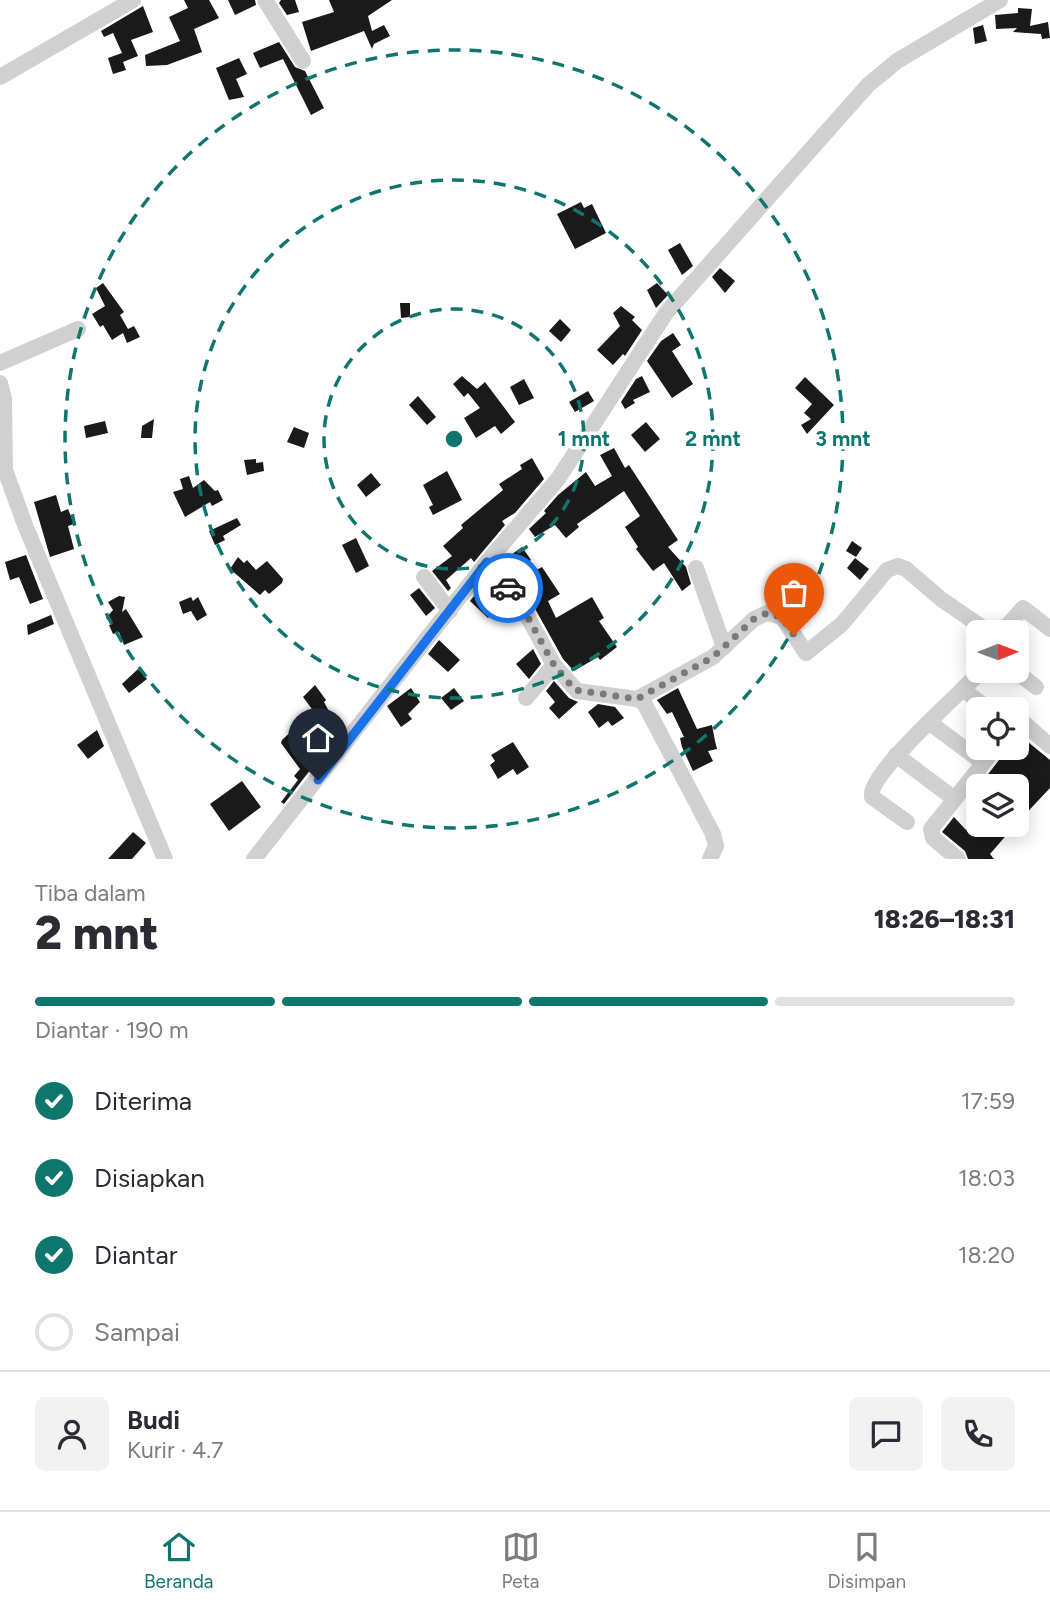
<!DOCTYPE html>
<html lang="id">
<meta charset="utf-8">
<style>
:root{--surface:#fff;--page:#f2f2f3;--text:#2b2b33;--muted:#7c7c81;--line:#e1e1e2;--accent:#0f766e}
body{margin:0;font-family:Figtree,sans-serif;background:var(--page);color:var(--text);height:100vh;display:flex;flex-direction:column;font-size:26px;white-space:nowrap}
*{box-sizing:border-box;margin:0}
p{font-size:23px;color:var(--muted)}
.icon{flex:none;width:38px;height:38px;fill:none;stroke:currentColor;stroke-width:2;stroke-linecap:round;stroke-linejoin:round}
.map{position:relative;height:859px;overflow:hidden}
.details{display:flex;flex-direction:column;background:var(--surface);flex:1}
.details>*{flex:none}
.needle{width:46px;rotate:89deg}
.tools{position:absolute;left:966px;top:620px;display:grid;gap:14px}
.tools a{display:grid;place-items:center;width:63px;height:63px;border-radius:10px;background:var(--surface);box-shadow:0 4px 18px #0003;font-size:35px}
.pin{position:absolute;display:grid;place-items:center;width:60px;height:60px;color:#fff;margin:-72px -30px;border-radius:50% 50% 50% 0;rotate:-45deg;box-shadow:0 0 7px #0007}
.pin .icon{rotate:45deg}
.courier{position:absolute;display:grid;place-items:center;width:70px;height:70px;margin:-35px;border:5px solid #1a73e8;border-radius:50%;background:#fff;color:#222;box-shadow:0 2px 9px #0007}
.head em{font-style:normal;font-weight:800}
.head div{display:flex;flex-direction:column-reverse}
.head{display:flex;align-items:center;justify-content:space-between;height:119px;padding:0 35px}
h1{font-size:46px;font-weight:800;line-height:52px}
.bar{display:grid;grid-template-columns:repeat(4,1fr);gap:10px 7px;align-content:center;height:84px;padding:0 35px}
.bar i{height:9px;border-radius:5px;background:var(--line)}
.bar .current{background:var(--accent)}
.bar p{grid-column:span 4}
.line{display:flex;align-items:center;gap:18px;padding:0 35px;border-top:2px solid var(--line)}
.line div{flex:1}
.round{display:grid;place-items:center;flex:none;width:74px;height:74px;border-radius:10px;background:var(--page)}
ol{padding:0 35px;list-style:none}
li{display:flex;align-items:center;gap:21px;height:77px}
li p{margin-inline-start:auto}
li .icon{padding:7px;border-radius:50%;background:var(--accent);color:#fff;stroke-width:4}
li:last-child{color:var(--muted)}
li i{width:38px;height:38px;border:4px solid var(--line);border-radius:50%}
.tab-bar{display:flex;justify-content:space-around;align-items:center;height:98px;border-top:2px solid var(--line);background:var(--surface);font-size:19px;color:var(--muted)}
.tab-bar a{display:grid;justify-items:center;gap:4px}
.tab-bar .current{color:var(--accent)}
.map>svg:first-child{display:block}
</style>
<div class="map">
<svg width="1050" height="859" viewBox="0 0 1050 859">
<rect width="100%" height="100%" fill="#fff"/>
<g fill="#1a1a1a">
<polygon points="184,0 209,0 219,18 194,29 202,52 167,65 146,66 145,55 180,41 169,17 188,8"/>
<polygon points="228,0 255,0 256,5 235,15"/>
<polygon points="281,0 295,0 299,12 287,15 279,3"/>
<polygon points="329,0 392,0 368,16 372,31 384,25 390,36 374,44 372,49 364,31 311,51 302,22 334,12"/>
<polygon points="143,6 153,32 131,40 138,56 123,62 126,70 113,74 108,58 122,53 113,33 104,37 101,31"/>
<polygon points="1018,8 1032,9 1030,26 1048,22 1050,38 1042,39 1041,34 1013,32 1017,28 996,29 995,15 1018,13"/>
<polygon points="983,25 987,41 975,44 973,28"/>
<polygon points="279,42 295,67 305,71 324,108 311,115 283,59 260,68 253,53"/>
<polygon points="239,58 247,74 236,79 244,97 229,100 216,68"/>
<polygon points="581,202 584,208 592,204 606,233 575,249 557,214"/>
<polygon points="680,243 693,266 682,275 668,250"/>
<polygon points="720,268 735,281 725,293 712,277"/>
<polygon points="103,283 124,312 120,315 128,329 134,326 140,337 127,343 123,333 112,340 103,325 100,327 92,314 105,306 96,288"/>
<polygon points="657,283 668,295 656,308 647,290"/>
<polygon points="400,303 410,303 410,317 401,318"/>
<polygon points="621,306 635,317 632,320 642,330 625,356 623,354 613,365 597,350 620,326 613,313"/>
<polygon points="560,319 571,330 561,342 549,331"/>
<polygon points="673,333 681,345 672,351 693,384 672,398 647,361 661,341"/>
<polygon points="462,376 477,389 485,382 515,422 501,434 495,426 476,438 464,418 480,408 468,393 464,397 453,384"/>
<polygon points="642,376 650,392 633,400 635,403 625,409 621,402 636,379"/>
<polygon points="805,377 834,405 807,434 801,425 811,419 804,413 812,404 795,388"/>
<polygon points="524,379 534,398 519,405 510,387"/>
<polygon points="588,391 594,401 575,412 569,402"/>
<polygon points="418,396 436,417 427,425 409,405"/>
<polygon points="154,419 152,438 141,438 142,426"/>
<polygon points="105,421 108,433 86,438 84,426"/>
<polygon points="646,422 660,439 645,452 631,435"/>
<polygon points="294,427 309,433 304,448 287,442"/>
<polygon points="614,448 625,468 629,465 678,540 668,547 686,567 691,584 682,591 664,563 653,571 636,549 638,547 625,527 640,516 624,491 577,524 579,527 566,538 555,525 535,537 529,529 546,513 544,511 558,495 586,472 595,486 612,476 600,455"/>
<polygon points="532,458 544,479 515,513 502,521 505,525 474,562 471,558 446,580 451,588 448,591 432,571 452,556 443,546 463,528 461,525 503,490 499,484 522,469 520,465"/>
<polygon points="256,459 256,463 263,462 264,471 247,475 244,460"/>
<polygon points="447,471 462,500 433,515 429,507 433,505 423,485"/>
<polygon points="371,473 381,485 366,497 357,485"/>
<polygon points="189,476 193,488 204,480 215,491 218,490 223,500 212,506 210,502 185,517 173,492 183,489 180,479"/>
<polygon points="56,495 61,512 68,509 74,524 68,526 74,549 50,557 34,502"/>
<polygon points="237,518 241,525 223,536 225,540 215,545 209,531"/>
<polygon points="356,538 369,566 356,573 342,545"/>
<polygon points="852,541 862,548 856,557 846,551"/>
<polygon points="522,547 531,560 511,575 501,562"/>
<polygon points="26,555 43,599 30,604 19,577 10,580 5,562"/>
<polygon points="238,557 244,563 247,560 256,570 267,561 283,579 282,583 269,594 265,590 260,595 230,569"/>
<polygon points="855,558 869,569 860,580 847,568"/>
<polygon points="542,567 560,594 548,601 556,618 592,597 604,618 599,621 617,647 600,660 598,657 574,671 563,659 528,596 535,591 530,583 536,580 531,573"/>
<polygon points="482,586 501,605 488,618 470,601"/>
<polygon points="419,588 435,608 426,616 410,595"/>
<polygon points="119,596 125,597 122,612 126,609 143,637 124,645 119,632 113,634 109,625 112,624 106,618 113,610 108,602"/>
<polygon points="191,597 193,601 198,597 207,615 197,621 191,611 183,614 179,602"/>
<polygon points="51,615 54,624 28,635 27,625"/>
<polygon points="439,640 460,660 448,672 428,654"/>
<polygon points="533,649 541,664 529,679 516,664"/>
<polygon points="138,669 147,679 129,693 122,684"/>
<polygon points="554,681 569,698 578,702 559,719 549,708 555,702 546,691"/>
<polygon points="315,685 326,700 324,702 340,732 326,743 328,747 325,751 307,760 314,765 284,804 281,802 298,780 294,776 300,769 281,743 282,740 296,727 302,734 323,724 303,697"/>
<polygon points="411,688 420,702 408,714 412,719 401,727 387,706"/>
<polygon points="454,688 464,701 451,710 441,698"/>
<polygon points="678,688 697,729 712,725 715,741 717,749 708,751 713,761 693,771 682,747 680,738 684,737 672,712 667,714 657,700"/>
<polygon points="598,704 615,707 624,718 612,726 608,721 599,728 588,712"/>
<polygon points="97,730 104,746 88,759 77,745"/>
<polygon points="1017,733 1050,760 1050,788 1017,823 1017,786 979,786 1009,747 1017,747"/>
<polygon points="513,742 529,767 517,775 513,769 498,779 490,765 495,761 491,755"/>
<polygon points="242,781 261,807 229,831 210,804"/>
<polygon points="978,816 978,824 1016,824 990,854 994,859 968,859 965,851 942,832 954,817 966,830"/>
<polygon points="133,832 146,843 132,859 108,859"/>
</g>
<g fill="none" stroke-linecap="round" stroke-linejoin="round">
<g stroke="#d0d0d0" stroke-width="16">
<polyline points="265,0 303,61"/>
<polyline points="0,77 133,0"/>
<polyline points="0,363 78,329"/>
<polyline points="0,383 4,399 5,470 25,525 165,859"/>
<polyline points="487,562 519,601 554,665 526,698"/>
<polyline points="696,568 724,647"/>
<polyline points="424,577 450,611"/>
<polyline points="1002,632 1023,608 1050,629"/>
<polyline points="554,665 577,691 637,699 644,703 713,834 716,846 710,859"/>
<polyline points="1014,670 1036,687"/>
<polyline points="964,690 988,709"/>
<polyline points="637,699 713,657 754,619 767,613 782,617 806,653 842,624 887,570 898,566 906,569 941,599 989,632"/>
<polyline points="930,723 977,758"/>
<polyline points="1017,723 1024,723 1050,746"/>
<polyline points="896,755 948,794"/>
<path d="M 907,822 L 872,797 C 867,774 962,692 982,670"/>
<polyline points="254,859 487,562 558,479 666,313 868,85 897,61 1000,0"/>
<polyline points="958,859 933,838 931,829 996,747"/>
</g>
</g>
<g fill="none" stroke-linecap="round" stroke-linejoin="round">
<polyline stroke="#7a7a7a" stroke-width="7" stroke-dasharray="0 12.6" points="508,588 519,601 554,665 575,690 637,699 713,657 754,619 767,613 782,617 794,635"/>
<polyline stroke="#1a73e8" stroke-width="9" points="318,780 487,562 508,588"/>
</g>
<g fill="none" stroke="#0f766e" stroke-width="3.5" stroke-dasharray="12 9">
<circle cx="454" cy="439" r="130"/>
<circle cx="454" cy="439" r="259"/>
<circle cx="454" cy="439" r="389"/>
</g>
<circle cx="454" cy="439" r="10" fill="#0f766e" stroke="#fff" stroke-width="3.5"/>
<g font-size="21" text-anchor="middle" font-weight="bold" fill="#0f766e" stroke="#fff" stroke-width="7" stroke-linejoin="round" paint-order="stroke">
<text x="584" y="446">1 mnt</text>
<text x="713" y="446">2 mnt</text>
<text x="843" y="446">3 mnt</text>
</g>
</svg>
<div class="tools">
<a><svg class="needle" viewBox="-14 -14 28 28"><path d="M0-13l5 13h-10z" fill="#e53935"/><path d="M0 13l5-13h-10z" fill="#7c7c81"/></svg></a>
<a><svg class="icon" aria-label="locate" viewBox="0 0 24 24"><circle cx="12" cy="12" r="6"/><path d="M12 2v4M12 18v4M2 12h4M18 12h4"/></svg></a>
<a><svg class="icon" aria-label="layers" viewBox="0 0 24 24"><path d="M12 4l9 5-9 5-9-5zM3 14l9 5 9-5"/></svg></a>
</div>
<div class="pin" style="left:794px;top:635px;background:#ea580c"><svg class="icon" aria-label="bag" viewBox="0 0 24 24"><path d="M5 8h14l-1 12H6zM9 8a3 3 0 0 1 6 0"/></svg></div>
<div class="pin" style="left:318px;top:780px;background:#1f2937"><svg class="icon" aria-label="home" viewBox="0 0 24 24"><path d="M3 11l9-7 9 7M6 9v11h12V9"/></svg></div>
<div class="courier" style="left:508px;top:588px"><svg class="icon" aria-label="car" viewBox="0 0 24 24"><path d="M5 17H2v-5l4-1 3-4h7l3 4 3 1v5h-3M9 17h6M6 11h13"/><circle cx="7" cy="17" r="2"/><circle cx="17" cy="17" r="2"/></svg></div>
</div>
<section class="details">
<div class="head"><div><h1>2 mnt</h1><p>Tiba dalam</p></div><em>18:26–18:31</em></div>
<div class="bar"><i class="current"></i><i class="current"></i><i class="current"></i><i></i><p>Diantar · 190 m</p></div>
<ol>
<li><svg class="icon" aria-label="check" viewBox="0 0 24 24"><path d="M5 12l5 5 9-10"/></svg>Diterima<p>17:59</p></li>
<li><svg class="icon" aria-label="check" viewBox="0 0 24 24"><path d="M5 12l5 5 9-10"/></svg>Disiapkan<p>18:03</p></li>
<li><svg class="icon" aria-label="check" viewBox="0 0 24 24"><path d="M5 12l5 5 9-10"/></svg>Diantar<p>18:20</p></li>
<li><i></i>Sampai</li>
</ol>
<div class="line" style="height:126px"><a class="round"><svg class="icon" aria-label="person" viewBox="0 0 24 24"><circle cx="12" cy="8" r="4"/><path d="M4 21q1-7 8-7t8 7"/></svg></a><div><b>Budi</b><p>Kurir · 4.7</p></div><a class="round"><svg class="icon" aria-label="chat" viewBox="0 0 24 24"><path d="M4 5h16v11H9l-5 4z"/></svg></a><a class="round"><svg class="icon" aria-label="phone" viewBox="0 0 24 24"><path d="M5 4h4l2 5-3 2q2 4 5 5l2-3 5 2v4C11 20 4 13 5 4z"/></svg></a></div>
</section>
<nav class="tab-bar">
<a class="current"><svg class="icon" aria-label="home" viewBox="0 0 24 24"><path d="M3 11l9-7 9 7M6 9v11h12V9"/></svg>Beranda</a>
<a><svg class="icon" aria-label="map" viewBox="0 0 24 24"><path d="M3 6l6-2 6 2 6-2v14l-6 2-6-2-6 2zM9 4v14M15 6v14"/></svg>Peta</a>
<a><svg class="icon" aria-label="saved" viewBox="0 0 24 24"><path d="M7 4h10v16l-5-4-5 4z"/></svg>Disimpan</a>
</nav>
